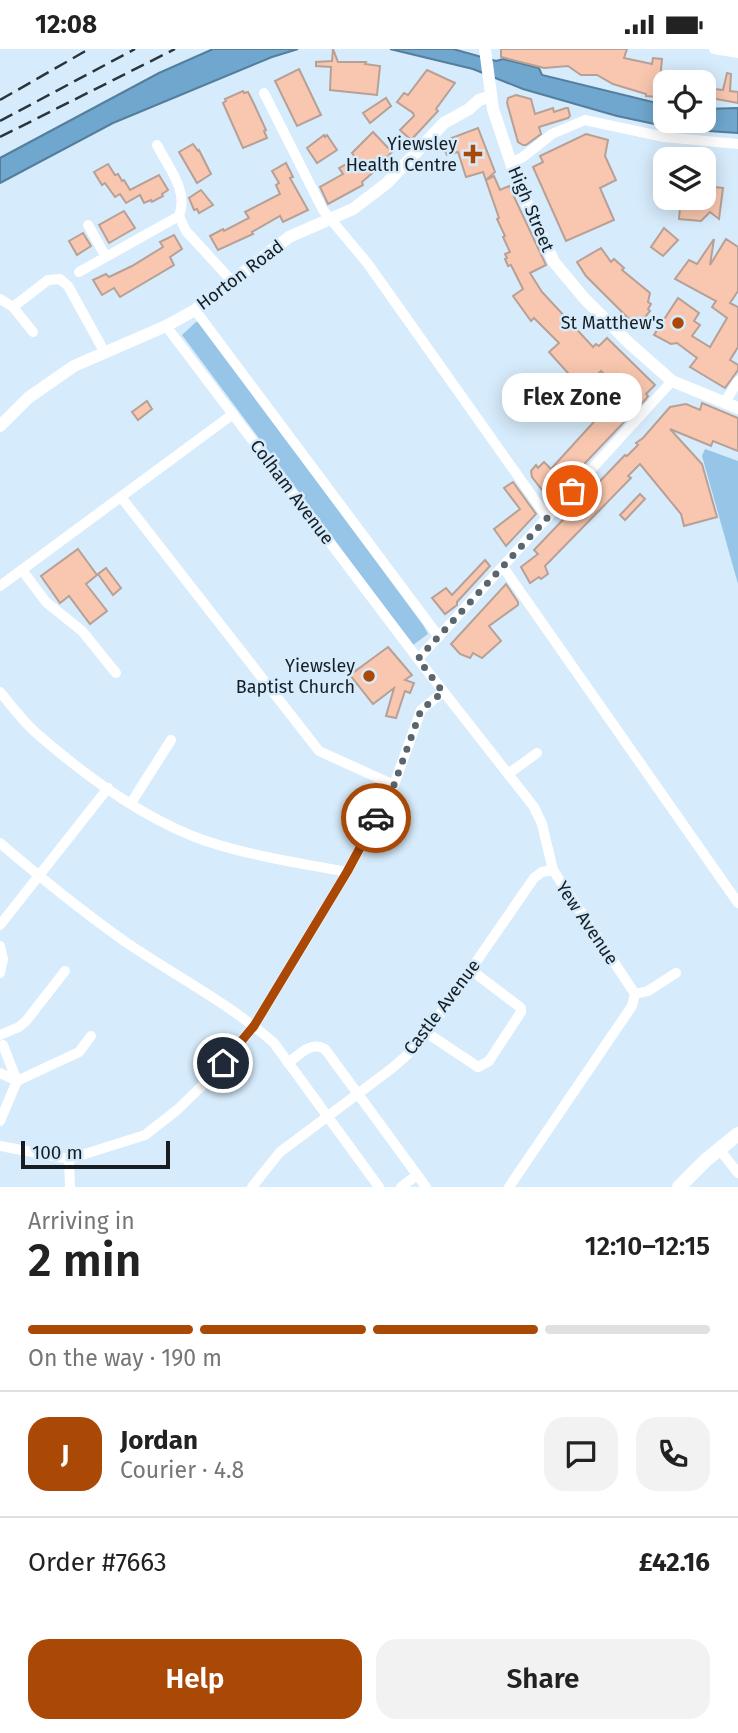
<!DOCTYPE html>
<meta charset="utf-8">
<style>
:root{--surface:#fff;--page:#f2f2f2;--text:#222;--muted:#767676;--line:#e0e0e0;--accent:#aa4806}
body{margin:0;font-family:"Fira Sans",sans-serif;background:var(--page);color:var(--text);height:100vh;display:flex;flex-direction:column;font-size:26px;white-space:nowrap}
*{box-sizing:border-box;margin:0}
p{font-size:23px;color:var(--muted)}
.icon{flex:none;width:38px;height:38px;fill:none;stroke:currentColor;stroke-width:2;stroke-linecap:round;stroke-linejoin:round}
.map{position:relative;height:1138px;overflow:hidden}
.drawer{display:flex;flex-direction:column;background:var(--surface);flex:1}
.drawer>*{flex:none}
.buttons{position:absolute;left:653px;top:21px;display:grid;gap:14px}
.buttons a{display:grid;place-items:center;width:63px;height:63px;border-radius:14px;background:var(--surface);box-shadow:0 4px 18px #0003;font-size:35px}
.scale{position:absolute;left:21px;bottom:18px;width:149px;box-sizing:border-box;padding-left:7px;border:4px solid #161e23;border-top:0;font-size:19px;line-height:24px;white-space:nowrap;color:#161e23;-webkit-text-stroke:5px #d6ebfb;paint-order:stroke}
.pin{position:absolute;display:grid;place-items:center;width:60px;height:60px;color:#fff;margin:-30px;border:4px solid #fff;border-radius:50%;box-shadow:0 2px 7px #0007}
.courier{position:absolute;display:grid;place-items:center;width:70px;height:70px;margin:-35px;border:5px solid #aa4806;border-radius:50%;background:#fff;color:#222;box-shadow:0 2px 9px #0007}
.bubble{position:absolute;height:49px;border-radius:21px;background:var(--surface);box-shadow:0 4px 18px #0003;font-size:23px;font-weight:600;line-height:49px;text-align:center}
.summary em{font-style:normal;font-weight:600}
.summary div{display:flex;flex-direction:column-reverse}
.summary{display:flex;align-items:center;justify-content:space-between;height:119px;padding:0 28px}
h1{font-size:46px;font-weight:600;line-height:52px}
.bar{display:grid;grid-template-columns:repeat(4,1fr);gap:10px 7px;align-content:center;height:84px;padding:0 28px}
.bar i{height:9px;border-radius:5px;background:var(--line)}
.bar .active{background:var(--accent)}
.bar p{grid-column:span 4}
.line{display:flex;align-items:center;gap:18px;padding:0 28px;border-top:2px solid var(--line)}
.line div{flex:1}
.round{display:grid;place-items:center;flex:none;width:74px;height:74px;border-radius:21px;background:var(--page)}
.cta{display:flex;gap:14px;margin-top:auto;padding:14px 28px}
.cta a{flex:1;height:80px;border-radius:21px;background:var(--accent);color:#fff;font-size:28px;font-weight:600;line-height:80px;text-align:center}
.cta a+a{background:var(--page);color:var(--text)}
.status{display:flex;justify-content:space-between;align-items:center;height:49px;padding:0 35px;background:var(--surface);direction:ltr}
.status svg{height:19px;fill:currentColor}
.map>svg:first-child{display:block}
</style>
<div class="status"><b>12:08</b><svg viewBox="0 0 49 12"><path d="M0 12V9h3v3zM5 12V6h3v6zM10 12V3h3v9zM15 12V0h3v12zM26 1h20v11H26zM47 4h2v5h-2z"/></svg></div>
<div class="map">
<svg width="738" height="1138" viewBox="0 0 738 1138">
<rect width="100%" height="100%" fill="#d6ebfb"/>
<g fill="#97c5e7">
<polygon points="196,273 200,273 423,576 428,585 413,596 182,286"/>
<polygon points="705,400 738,412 738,535 702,407"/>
</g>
<g fill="#6fa7ce" stroke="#547e9b" stroke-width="2">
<polygon points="213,0 298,0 272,8 113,74 0,134 0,109 159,24"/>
<polygon points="390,0 453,0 496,12 503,10 539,19 542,26 665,56 665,72 704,72 704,60 738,59 738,84 678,80 617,67 523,40 473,20"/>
</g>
<g fill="#f9c7af" stroke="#b7a096" stroke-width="2">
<polygon points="333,0 338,13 366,13 365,15 380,17 377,46 330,41 331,18 316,17 316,13 332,12"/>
<polygon points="501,0 627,0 624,9 652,15 653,9 662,10 660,31 665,31 665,46 657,48 646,47 646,45 613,35 597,26 581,26 568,17 544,19 501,8"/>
<polygon points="299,20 321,66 297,77 275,32"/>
<polygon points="427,21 455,34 436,60 438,62 411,91 400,81 414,67 413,64 397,53 404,44 408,46"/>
<polygon points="727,24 731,25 730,42 738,43 738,54 705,48 705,39 723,41"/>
<polygon points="243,42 244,44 248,43 254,55 266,81 264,82 267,89 243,99 223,54 226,52 225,50"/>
<polygon points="516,46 531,50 535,65 553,59 554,63 566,59 568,59 570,67 568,69 539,78 541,85 526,96 523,96 518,93 507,54 508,49"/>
<polygon points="386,49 391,57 370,74 363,64"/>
<polygon points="478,79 495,123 486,131 494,127 500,141 509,137 546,216 530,224 542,243 593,298 596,295 599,297 607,289 655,336 646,345 648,347 645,351 550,451 532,428 531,422 536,416 538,419 544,413 551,420 622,342 601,322 579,345 572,338 574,335 567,328 569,325 549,303 559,294 534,269 531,272 513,247 523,240 511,216 508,217 505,210 507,209 505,205 510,203 503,188 505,187 497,170 499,169 483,123 466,128 458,103 447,106 441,93"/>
<polygon points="373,83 392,103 382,113 384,114 362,133 363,136 328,155 320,138 343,125 339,119 356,110 352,104"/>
<polygon points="586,85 608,91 605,107 616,131 600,139 614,171 566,192 533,118 543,113 540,107"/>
<polygon points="324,86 325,88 327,86 337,101 317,114 307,99"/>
<polygon points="193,95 198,102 199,101 211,125 197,134 179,103"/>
<polygon points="286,114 293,128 290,129 308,161 283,173 280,167 252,183 253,185 218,201 210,187 223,180 224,182 249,169 245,163 280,145 276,136 279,134 272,122"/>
<polygon points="108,115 115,126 118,125 122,132 124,131 130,141 159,126 168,141 162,145 163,147 152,153 151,151 144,154 140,146 126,154 120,145 115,148 105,134 102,136 94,123"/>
<polygon points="704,137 723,139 719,170 710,163 701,172 679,170 680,159 685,159 686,149 704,149"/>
<polygon points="201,141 213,156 199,164 197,160 194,161 189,149"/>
<polygon points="124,162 135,179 109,194 99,176"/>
<polygon points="664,179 678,191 663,207 651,198"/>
<polygon points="83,184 91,197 77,206 69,192"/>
<polygon points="174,186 182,200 170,208 174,216 120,248 114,239 102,246 93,231 106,225 109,228 132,217 163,198 160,193"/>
<polygon points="714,190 710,216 726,190 738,198 738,242 730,254 738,258 738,298 730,311 738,316 738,321 725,339 690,318 697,309 677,294 671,295 654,286 678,249 699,264 694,272 700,276 692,287 710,298 727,269 712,258 716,252 675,230 689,211 697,215"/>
<polygon points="601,199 611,213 614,210 624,219 622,221 650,244 648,253 651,255 648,260 650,262 637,278 586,227 577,213"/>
<polygon points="147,352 152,360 138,371 132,363"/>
<polygon points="702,354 738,369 738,402 713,392 711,397 670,380 702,415 717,468 684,477 681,465 640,415 628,427 631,429 545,517 548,525 541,530 539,528 530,534 521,518 538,505 534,501 625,406 627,407 638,396 636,394 643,389 670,358 686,355 700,361"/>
<polygon points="513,433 536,465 506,497 494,480 520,460 504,439"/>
<polygon points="640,445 645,450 625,471 620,466"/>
<polygon points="78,500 97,526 86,535 107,562 90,575 69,547 60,554 41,527"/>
<polygon points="485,511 490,517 457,553 457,556 445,565 432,549 446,539 452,546"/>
<polygon points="106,519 121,539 113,546 98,525"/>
<polygon points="506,535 518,553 518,556 489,577 501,592 482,609 473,604 470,609 460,605 451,595"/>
<polygon points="388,598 412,626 405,631 414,634 410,644 405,642 396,669 386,667 394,639 373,655 350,626"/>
</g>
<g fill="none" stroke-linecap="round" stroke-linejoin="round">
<g stroke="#fff" stroke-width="10">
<polyline points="714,0 738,4"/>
<polyline points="264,44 323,161 368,215 547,468"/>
<path d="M 157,96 C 168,118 189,142 179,167"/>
<polyline points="511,114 523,108 552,85 585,71 664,88 738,95"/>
<polyline points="179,167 186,182 231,231"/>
<polyline points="88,176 106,208"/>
<polyline points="79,223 179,167"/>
<polyline points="0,250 13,258 33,283"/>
<polyline points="13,258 48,231 60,230 68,237 104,302"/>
<polyline points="195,261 439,588"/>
<polyline points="166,277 418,610 534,758 542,775 553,821 635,945 632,957 509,1138"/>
<polyline points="725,353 738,332"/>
<polyline points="121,448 319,702 394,736"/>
<polyline points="503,518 738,854"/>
<polyline points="22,521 46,553 82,582 116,624"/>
<polyline points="0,537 233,365"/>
<polyline points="418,610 672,332"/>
<path d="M 0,643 C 11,656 22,671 35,683 C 83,725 145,771 206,792 C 251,807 300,814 347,823"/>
<polyline points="508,725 537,704"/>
<polyline points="131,754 171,691"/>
<path d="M 0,794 C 41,829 83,863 127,894 C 176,927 230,955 274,994 L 379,1138"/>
<polyline points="0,876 108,739"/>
<polyline points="0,897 3,910 0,924"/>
<polyline points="635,945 648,942 676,924"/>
<polyline points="427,984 478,1018 489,1012 521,963 521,959 471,921"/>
<polyline points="0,986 19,978 26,972 65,922"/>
<path d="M 288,1014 C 300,1005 311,992 325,1000 L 426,1138"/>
<polyline points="0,1024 17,1032 79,1003 91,987"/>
<polyline points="0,1072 17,1032 3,996"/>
<polyline points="0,1097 69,1110 145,1086 177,1061 207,1032 254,977 347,823 394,736 421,661 443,643"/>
<polyline points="719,1100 738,1124"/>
<polyline points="69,1110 70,1138"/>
<polyline points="252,1138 280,1103 391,1020 406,1007 427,984 534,829 542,823 553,821"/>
<polyline points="401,1138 417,1126"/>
</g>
<g stroke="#fff" stroke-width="12">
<polyline points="485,0 493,60 511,114 517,133 554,213 584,249 629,294 672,332 738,359"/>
<polyline points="0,377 28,349 74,317 166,277 195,261 289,188 353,160 387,134 444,74 469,60 479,51 491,47"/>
</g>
<polyline stroke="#fff" stroke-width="14" points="679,1138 706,1111 738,1085"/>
<g stroke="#2b343a" stroke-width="2.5" stroke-dasharray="14 7" stroke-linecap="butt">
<polyline points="0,51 89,0"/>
<polyline points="0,72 135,0"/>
<polyline points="0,88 175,0"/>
</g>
</g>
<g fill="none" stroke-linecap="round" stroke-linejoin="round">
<polyline stroke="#59666f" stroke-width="7" stroke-dasharray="0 12.6" points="376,769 394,736 421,661 443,643 418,610 572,442"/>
<polyline stroke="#aa4806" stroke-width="9" points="223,1014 254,977 347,823 376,769"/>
</g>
<g fill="#aa4806" stroke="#d6ebfb" stroke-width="2.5">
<path d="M469.5 94.5h7v7h7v7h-7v7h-7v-7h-7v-7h7z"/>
<circle cx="678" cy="274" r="7"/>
<circle cx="369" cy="627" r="7"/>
</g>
<g text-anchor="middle" stroke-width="5" stroke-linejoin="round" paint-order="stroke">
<g font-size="18" fill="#161e23" stroke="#d6ebfb" text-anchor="end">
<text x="457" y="101">Yiewsley<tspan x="457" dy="21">Health Centre</tspan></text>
<text x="664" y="280">St Matthew's</text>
<text x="355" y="623">Yiewsley<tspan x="355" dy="21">Baptist Church</tspan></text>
</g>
<g font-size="18" fill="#161e23" stroke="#d6ebfb">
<text transform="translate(531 160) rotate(67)" y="6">High Street</text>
<text transform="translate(240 226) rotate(-37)" y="6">Horton Road</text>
<text transform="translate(292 443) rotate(53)" y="6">Colham Avenue</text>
<text transform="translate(587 874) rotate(56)" y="6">Yew Avenue</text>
<text transform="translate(442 958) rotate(-53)" y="6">Castle Avenue</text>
</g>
</g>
</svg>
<div class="buttons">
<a><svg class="icon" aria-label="locate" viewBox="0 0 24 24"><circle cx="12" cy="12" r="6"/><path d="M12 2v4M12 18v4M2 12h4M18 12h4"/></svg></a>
<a><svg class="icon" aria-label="layers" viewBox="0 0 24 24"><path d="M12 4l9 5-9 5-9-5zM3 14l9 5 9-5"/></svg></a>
</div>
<div class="scale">100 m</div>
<div class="pin" style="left:572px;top:442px;background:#ea580c"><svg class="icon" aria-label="bag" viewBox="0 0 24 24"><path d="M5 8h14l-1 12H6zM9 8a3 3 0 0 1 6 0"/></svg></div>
<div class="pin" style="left:223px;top:1014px;background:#1f2937"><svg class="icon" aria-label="home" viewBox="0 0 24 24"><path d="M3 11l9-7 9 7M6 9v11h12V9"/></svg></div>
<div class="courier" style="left:376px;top:769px"><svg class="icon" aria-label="car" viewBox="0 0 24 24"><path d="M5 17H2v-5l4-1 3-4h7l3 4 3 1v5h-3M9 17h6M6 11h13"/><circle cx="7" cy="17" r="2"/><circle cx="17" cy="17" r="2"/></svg></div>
<div class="bubble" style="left:502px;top:324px;width:140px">Flex Zone</div>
</div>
<section class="drawer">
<div class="summary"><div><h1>2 min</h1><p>Arriving in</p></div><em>12:10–12:15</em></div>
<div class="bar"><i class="active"></i><i class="active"></i><i class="active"></i><i></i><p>On the way · 190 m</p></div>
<div class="line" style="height:126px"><b class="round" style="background:var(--accent);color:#fff">J</b><div><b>Jordan</b><p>Courier · 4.8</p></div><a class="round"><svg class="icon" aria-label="chat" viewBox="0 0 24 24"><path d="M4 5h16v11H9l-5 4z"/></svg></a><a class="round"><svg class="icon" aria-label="phone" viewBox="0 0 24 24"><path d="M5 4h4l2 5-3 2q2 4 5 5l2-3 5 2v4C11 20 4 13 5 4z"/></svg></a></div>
<div class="line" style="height:91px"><div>Order #7663</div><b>£42.16</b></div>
<div class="cta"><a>Help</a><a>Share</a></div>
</section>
